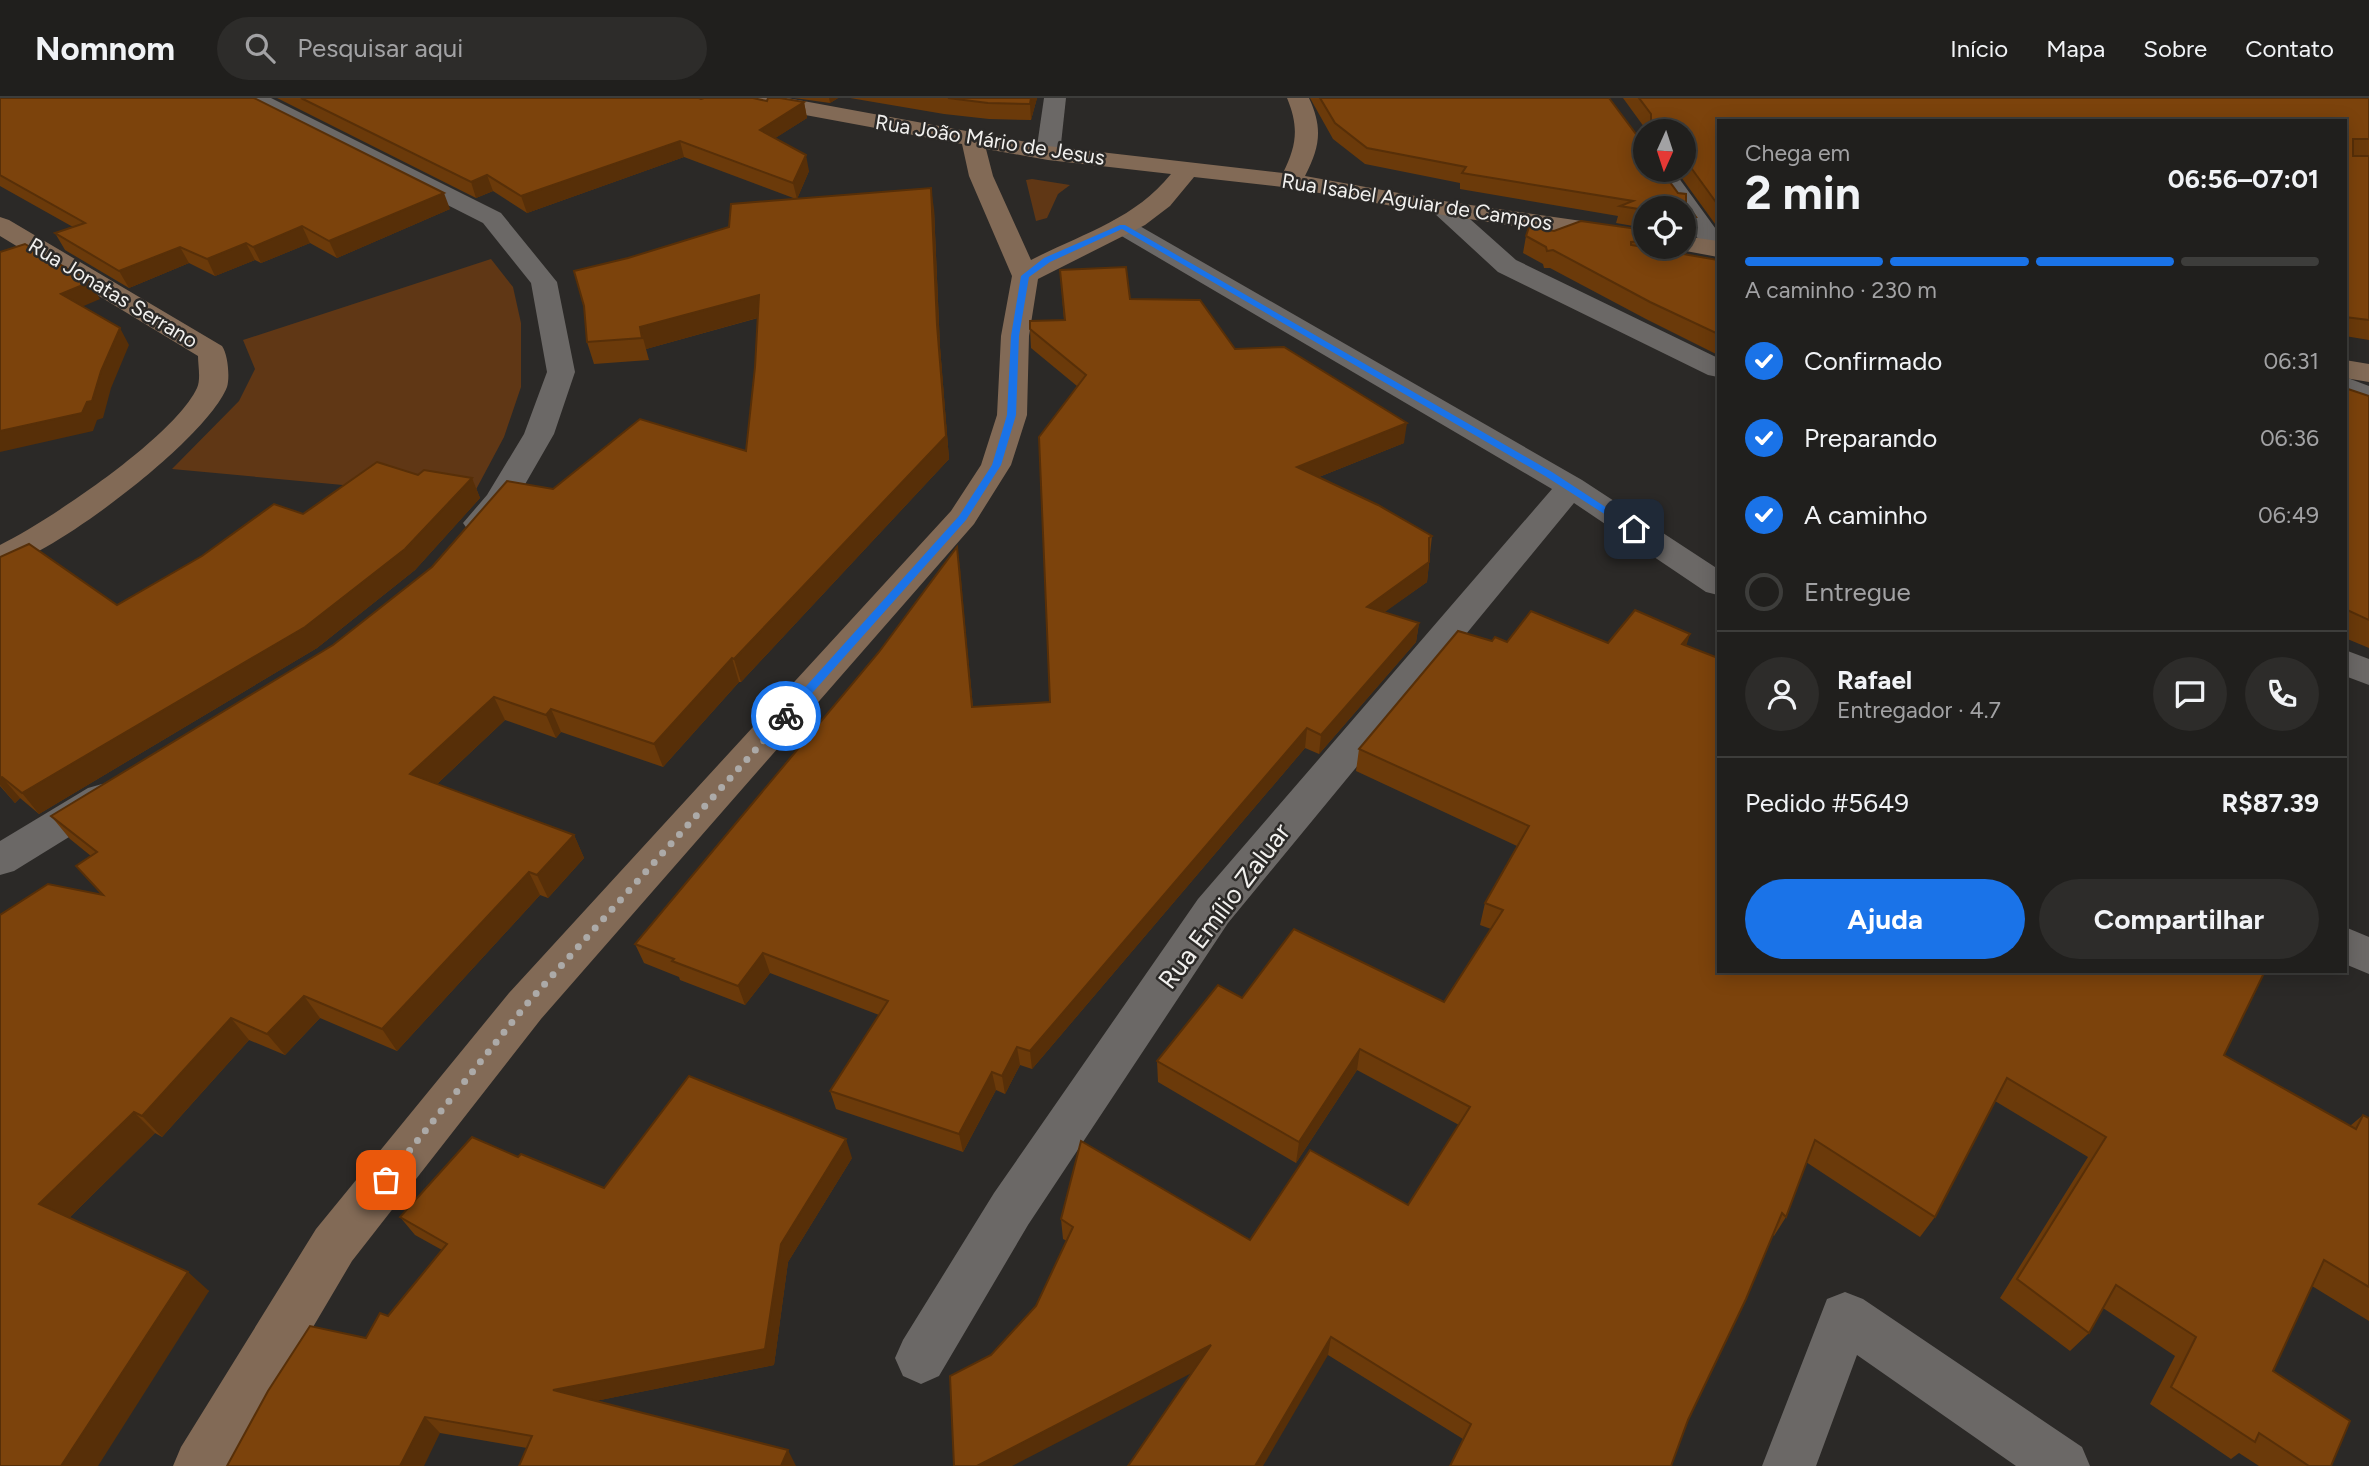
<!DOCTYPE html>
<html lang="pt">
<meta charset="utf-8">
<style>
:root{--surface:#201f1d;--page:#2d2c2a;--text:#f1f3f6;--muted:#a2a2a4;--line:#3d3d3b;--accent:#1a73e8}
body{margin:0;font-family:Figtree,sans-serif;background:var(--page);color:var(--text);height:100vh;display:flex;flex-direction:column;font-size:26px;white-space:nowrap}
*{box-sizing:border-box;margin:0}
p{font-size:23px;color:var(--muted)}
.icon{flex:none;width:38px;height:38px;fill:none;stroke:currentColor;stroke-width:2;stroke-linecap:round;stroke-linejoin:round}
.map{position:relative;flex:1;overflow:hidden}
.details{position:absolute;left:1717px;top:21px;width:630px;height:854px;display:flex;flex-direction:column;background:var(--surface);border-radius:0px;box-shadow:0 4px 18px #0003,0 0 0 2px var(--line)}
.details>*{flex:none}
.needle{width:46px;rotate:183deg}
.tools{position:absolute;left:1633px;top:21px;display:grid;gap:14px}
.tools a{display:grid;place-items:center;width:63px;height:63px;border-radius:50%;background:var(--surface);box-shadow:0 4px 18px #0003,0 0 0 2px var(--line);font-size:35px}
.pin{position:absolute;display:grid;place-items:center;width:60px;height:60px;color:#fff;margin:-30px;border-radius:14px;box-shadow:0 4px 10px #0006}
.courier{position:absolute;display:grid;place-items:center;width:70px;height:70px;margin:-35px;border:5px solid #1a73e8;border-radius:50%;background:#fff;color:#222;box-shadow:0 2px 9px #0007}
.summary em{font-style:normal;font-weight:700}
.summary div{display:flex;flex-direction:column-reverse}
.summary{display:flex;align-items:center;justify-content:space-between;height:119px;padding:0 28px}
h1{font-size:46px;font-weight:700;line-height:52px}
.bar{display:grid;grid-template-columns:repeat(4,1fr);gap:10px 7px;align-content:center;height:84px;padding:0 28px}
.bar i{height:9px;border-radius:5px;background:var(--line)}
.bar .active{background:var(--accent)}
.bar p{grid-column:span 4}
.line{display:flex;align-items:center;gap:18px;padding:0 28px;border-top:2px solid var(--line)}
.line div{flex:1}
.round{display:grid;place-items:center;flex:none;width:74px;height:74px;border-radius:37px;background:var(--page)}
ol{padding:0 28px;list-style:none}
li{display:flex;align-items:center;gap:21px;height:77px}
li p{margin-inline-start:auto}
li .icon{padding:7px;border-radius:50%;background:var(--accent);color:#fff;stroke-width:4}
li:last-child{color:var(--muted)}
li i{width:38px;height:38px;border:4px solid var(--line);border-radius:50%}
.action{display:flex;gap:14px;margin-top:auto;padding:14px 28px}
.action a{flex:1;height:80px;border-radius:42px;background:var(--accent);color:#fff;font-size:28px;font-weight:700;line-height:80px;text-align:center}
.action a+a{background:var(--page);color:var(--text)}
header{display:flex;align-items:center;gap:42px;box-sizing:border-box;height:98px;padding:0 35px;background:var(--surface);border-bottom:2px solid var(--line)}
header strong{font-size:33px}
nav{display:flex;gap:38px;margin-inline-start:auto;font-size:24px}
.search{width:490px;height:63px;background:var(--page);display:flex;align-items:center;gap:18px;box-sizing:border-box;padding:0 24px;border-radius:38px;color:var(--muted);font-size:26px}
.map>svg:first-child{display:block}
</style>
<header>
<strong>Nomnom</strong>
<div class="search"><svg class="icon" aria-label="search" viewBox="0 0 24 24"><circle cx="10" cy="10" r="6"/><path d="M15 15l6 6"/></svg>Pesquisar aqui</div>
<nav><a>Início</a><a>Mapa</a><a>Sobre</a><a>Contato</a></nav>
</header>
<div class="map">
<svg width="2369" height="1368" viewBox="0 0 2369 1368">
<rect width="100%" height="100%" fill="#2b2927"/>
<g fill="#603715">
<polygon points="1032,81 1070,87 1058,96 1047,120 1036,123 1026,82"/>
<polygon points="491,161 513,189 521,225 521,289 504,339 472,399 172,371 239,303 255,271 243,242"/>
</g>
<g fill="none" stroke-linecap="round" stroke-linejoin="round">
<g fill="#6b6866" fill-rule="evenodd">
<polygon points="243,0 271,0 501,115 557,184 575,274 554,336 516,402 490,432 479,435 468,432 463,425 487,397 524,336 547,274 531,185 483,125 246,5"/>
<polygon points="1044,0 1066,0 1060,55 1056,60 1040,60 1036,55"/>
<polygon points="1649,72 1673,72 1718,134 1718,159 1709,156 1684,121 1684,110 1676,110"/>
<polygon points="1443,103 1452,105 1516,162 1718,260 1718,279 1708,277 1498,174 1434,115 1431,110 1434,105"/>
<polygon points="1122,120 1131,123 1582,382 1718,471 1718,497 1706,494 1574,405 1228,825 1028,1127 939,1278 921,1286 903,1278 895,1260 903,1242 994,1095 1198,801 1552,391 1113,133 1109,128 1113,123"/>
<polygon points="2345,279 2369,288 2369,307 2345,298"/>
<polygon points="2345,552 2369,561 2369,587 2345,578"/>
<polygon points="102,686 116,690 121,700 116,710 14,773 0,777 0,743 88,690"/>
<polygon points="2345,829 2369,839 2369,876 2345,866"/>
<polygon points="1845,1194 1863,1201 2082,1349 2090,1368 2016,1368 1857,1257 1816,1368 1762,1368 1827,1201"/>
</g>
<g fill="#826a56" fill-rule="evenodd">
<path d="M 740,0 L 787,0 L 1048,48 L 1283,75 C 1297,47 1299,29 1287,0 L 1309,0 C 1323,30 1320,49 1305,78 L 1443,103 L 1645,132 L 1645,148 L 1443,117 L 1291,90 L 1194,79 L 1170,108 L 1145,127 L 1038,181 L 1029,238 L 1027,317 L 1011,367 L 974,426 L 541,921 L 352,1163 L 231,1368 L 173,1368 L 181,1349 L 316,1131 L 509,895 L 951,413 L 981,367 L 997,317 L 1001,238 L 1012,178 L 969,78 L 962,46 L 751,7 L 743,5 ZM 986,51 L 1048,62 L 1171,76 C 1134,122 1081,136 1031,162 L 993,78 Z"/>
<path d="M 0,119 L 9,122 L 222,248 C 228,256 230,280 227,289 C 206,342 55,456 0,470 L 0,447 C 50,422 174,339 197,290 C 201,281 198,267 198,258 L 0,138 Z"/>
<polygon points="1684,138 1718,143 1718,159 1675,151 1673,149 1684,149"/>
<polygon points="2345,262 2369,266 2369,284 2345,280"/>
</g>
</g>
<g fill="#6b3a0a">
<polygon points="0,0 450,111 337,160 310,145 261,165 255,162 215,178 189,165 129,190 65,152 55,135 73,129 0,88"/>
<polygon points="277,0 699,0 701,1 804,4 807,20 775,40 809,73 797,101 934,111 940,249 949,361 741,584 739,584 663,669 561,634 556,640 505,622 437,686 574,737 584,760 548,800 540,797 397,953 320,920 285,957 249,942 162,1039 155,1035 69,1120 209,1193 0,1368 101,796 76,768 91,758 70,741 51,718 333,547 553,391 746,353 755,269 758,220 646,251 649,262 594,266 587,244 628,160 729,129 796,101 684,59 527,115 493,93 476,100"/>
<polygon points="794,0 838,0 830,5"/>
<polygon points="850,0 1037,0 1031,22 989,21 944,16"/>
<polygon points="1310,0 1609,0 1645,72 1686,105 1696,119 1692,136 1684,136 1684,137 1690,138 1686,156 1684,156 1718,162 1718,257 1646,221 1550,170 1544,170 1543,166 1523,155 1526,138 1554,133 1645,132 1645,149 1684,149 1684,110 1645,110 1645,130 1616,125 1618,118 1460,91 1460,85 1365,66 1333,41"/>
<polygon points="1623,0 2369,0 2369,57 2353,57 2353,58 2369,58 2369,242 2345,238 2345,23 1718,23 1718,130 1676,72 1684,72 1684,33 1647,33"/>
<polygon points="1060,172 1130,201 1235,251 1404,345 1319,379 1432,438 1427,484 1384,514 1419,525 1416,544 1319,656 1305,650 1032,971 1020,967 1005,996 996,992 963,1054 836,1011 830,993 879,917 770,875 745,907 680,882 679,879 644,865 635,846 879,554 957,449 973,609 1050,604 1077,288 1031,250 1030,231 1064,222"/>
<polygon points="2345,290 2369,298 2369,550 2345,540"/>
<polygon points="418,377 472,380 480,400 415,472 317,550 39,716 20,700 15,705 0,688 0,459 117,507 303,416"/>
<polygon points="1492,543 1686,547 2224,957 2350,1028 2363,1017 2369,1020 2369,1223 2312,1188 2273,1273 2331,1368 2259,1368 2239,1355 2231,1361 2150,1306 2175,1258 2103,1210 2089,1235 2070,1253 2000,1200 2088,1059 1995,1003 1935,1119 1920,1139 1806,1064 1786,1119 1774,1138 1773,1137 1463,1341 1328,1257 1192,1274 991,1257 1036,1208 1067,1143 1063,1141 1061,1121 1250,1142 1408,1107 1459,1027 1357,972 1296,1065 1158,984 1157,963 1242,900 1444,904 1491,831 1480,827 1485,805 1517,748 1356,673 1359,651"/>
<polygon points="518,1059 604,1090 852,1060 788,1164 774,1267 595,1303 796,1368 527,1350 440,1335 268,1293 366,1240 388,1218 442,1152 415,1137 400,1119"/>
</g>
<g fill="#572f08">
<polygon points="829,0 838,0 830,5"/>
<polygon points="1031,0 1037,0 1031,22 1030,6"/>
<polygon points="804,4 807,20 763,48 760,32"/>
<polygon points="680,43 684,59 527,115 521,98"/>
<polygon points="806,57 809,73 797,101 793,85"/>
<polygon points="487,77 493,93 476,100 471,84"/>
<polygon points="931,90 934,111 940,249 949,361 741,584 734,561 937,227"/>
<polygon points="444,95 450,111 337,160 329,143"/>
<polygon points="302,128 310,145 261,165 253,149"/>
<polygon points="246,145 255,162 215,178 207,161"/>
<polygon points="180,149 189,165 129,190 119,173"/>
<polygon points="90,184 100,201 72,213 61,196"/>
<polygon points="759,197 764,218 646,251 649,262 640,229"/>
<polygon points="120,230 129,247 111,290 103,320 97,322 93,333 0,354 0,333 101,273"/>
<polygon points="1407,325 1404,345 1296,388 1297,369"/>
<polygon points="472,380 480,400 415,472 317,550 39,716 22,695"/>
<polygon points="957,449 960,469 974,629 972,609"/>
<polygon points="1429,464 1427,484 1364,529 1367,509"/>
<polygon points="1419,525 1416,544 1319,656 1321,637"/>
<polygon points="1690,536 1683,558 1682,546"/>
<polygon points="732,560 739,584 663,669 654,646"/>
<polygon points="494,599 505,622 423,699 410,676"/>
<polygon points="551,611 561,634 556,640 546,617"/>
<polygon points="1307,630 1305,650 1032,971 1030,953"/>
<polygon points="2,679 20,700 15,705 0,687 0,681"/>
<polygon points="574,737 584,760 548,800 537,777"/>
<polygon points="529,774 540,797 397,953 382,931"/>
<polygon points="763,855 770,875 745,907 738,888"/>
<polygon points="304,898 320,920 285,957 267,936"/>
<polygon points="231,920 249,942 162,1039 142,1018"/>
<polygon points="1017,949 1020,967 1005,996 1002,978"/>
<polygon points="1360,951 1357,972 1296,1065 1299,1044"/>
<polygon points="992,974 996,992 963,1054 959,1036"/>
<polygon points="134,1014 155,1035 62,1127 39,1106"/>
<polygon points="846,1041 852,1060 788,1164 774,1267 566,1309 553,1292 781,1146"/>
<polygon points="188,1174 209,1193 98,1368 61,1368"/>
<polygon points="1331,1239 1328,1257 1263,1368 1255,1368"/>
<polygon points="1211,1247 1211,1265 1012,1368 977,1368"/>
<polygon points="425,1319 440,1335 424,1368 400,1368"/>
<polygon points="788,1352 796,1368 781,1368"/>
</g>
<g fill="#7c430c" stroke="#572f08" stroke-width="2">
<polygon points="0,0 254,0 444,95 329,143 302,128 253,149 246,145 207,161 180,149 119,173 55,135 85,125 0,77"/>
<polygon points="301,0 699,0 701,1 704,0 753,0 767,3 768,0 780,0 804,4 760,32 806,57 793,85 680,43 521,98 487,77 471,84"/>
<polygon points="948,0 1031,0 1030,6 988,5"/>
<polygon points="1320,0 1609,0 1639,40 1645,41 1645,72 1661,72 1678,95 1686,96 1686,105 1696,119 1687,119 1686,129 1684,130 1684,110 1645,110 1645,112 1620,108 1633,103 1462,75 1466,69 1367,50 1335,25"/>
<polygon points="1639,0 2369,0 2369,41 2353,41 2353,58 2369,58 2369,222 2345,219 2345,23 1718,23 1718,107 1684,60 1684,33 1651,33 1651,16"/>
<polygon points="931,90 937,227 946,338 734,561 732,560 654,646 551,611 546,617 494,599 410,676 574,737 537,777 529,774 382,931 304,898 267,936 231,920 142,1018 134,1014 39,1106 188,1174 61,1368 0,1368 0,817 48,786 103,797 76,768 97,754 51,718 333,547 432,469 507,383 553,391 640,321 746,353 755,269 759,197 640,229 642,240 587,244 584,208 574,173 628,160 729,129 731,106"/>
<polygon points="1581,123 1645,132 1645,143 1631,144 1631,147 1718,162 1718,236 1650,204 1553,152 1547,153 1546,149 1526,138 1529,129 1554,133"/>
<polygon points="25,146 90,184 61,196 120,230 101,273 92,303 87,304 82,315 0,333 0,154"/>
<polygon points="1126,169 1130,201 1200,202 1235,251 1284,249 1407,325 1297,369 1378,407 1432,438 1429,440 1429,464 1367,509 1419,525 1321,637 1307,630 1030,953 1017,949 1002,978 992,974 959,1036 830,993 888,903 763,855 738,888 672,863 674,861 635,846 879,554 957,449 972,609 1050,604 1039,339 1086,277 1030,231 1030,223 1065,222 1060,172"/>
<polygon points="2345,290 2369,298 2369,522 2345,511"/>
<polygon points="377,364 418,377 424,372 472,380 405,451 305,529 22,695 2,679 0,681 0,459 29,446 117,507 202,458 274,406 303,416"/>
<polygon points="1635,512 1690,536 1682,546 1718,560 1718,873 2265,873 2224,957 2356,1031 2363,1017 2369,1020 2369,1189 2324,1162 2273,1273 2350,1323 2331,1368 2309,1368 2259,1335 2255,1344 2171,1289 2196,1239 2116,1187 2089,1235 2017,1181 2106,1039 2007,980 1935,1119 1815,1042 1786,1119 1782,1115 1746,1201 1688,1322 1671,1368 1450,1368 1471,1326 1331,1239 1255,1368 1128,1368 1211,1247 977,1368 954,1368 950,1278 991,1257 1036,1208 1073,1129 1061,1121 1081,1043 1250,1142 1310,1052 1408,1107 1470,1009 1360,951 1299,1044 1157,963 1218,887 1242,900 1294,831 1444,904 1503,812 1485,805 1529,728 1359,651 1458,533 1492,543 1495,539 1507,544 1531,513 1608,545"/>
<polygon points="689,978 846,1041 781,1146 765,1251 553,1292 788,1352 781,1368 519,1368 532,1338 425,1319 400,1368 227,1368 268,1293 310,1228 366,1240 380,1215 388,1218 447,1146 400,1119 472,1039 518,1059 521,1056 604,1090"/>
</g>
<polygon fill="#1a73e8" points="1120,127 1125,127 1552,374 1639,431 1631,433 1545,378 1122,131 1050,164 1029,179 1019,238 1016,317 1001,367 966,422 790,620 782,620 782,615 959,418 992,367 1007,317 1011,238 1021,178 1044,160"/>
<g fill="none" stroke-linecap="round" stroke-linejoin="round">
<polyline stroke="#acaaa8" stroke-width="7" stroke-dasharray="0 12.6" points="386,1082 525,908 786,618"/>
</g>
<g text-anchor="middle" stroke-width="5" stroke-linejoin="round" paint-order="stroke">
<g font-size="21" fill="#f1f0ee" stroke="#2b2927">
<text transform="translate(990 42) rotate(9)" y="7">Rua João Mário de Jesus</text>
<text transform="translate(1417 104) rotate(9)" y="7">Rua Isabel Aguiar de Campos</text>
<text transform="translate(113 195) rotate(31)" y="7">Rua Jonatas Serrano</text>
</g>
<g font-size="26" fill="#f1f0ee" stroke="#2b2927">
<text transform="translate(1224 808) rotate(-53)" y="9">Rua Emílio Zaluar</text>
</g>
</g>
</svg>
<div class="tools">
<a><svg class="needle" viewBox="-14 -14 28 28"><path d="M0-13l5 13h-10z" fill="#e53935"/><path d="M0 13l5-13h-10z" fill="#a2a2a4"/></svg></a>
<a><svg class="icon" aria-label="locate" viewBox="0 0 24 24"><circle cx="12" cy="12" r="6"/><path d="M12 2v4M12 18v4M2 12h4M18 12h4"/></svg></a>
</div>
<div class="pin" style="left:386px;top:1082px;background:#ea580c"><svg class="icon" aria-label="bag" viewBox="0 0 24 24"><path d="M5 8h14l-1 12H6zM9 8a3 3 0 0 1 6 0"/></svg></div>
<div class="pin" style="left:1634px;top:431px;background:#1f2937"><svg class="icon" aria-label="home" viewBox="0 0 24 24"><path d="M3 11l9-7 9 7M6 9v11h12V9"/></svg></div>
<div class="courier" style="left:786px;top:618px"><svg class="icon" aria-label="bike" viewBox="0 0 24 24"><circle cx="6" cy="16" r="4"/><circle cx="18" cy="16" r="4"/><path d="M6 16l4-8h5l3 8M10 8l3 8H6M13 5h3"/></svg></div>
<section class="details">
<div class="summary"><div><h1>2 min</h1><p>Chega em</p></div><em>06:56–07:01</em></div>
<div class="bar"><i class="active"></i><i class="active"></i><i class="active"></i><i></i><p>A caminho · 230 m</p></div>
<ol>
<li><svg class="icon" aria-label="check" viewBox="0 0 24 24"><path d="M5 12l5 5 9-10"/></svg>Confirmado<p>06:31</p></li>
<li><svg class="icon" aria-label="check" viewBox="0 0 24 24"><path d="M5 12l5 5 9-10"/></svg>Preparando<p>06:36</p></li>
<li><svg class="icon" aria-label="check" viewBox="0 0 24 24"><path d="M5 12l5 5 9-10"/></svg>A caminho<p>06:49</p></li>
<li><i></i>Entregue</li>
</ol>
<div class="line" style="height:126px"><a class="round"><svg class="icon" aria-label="person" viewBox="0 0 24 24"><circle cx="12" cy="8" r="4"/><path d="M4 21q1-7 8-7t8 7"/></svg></a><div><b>Rafael</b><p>Entregador · 4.7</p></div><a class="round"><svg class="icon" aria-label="chat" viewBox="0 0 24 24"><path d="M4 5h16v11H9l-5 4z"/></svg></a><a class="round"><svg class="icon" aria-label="phone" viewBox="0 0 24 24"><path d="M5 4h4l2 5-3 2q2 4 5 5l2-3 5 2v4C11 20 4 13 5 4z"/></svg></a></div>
<div class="line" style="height:91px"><div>Pedido #5649</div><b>R$87.39</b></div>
<div class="action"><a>Ajuda</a><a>Compartilhar</a></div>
</section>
</div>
